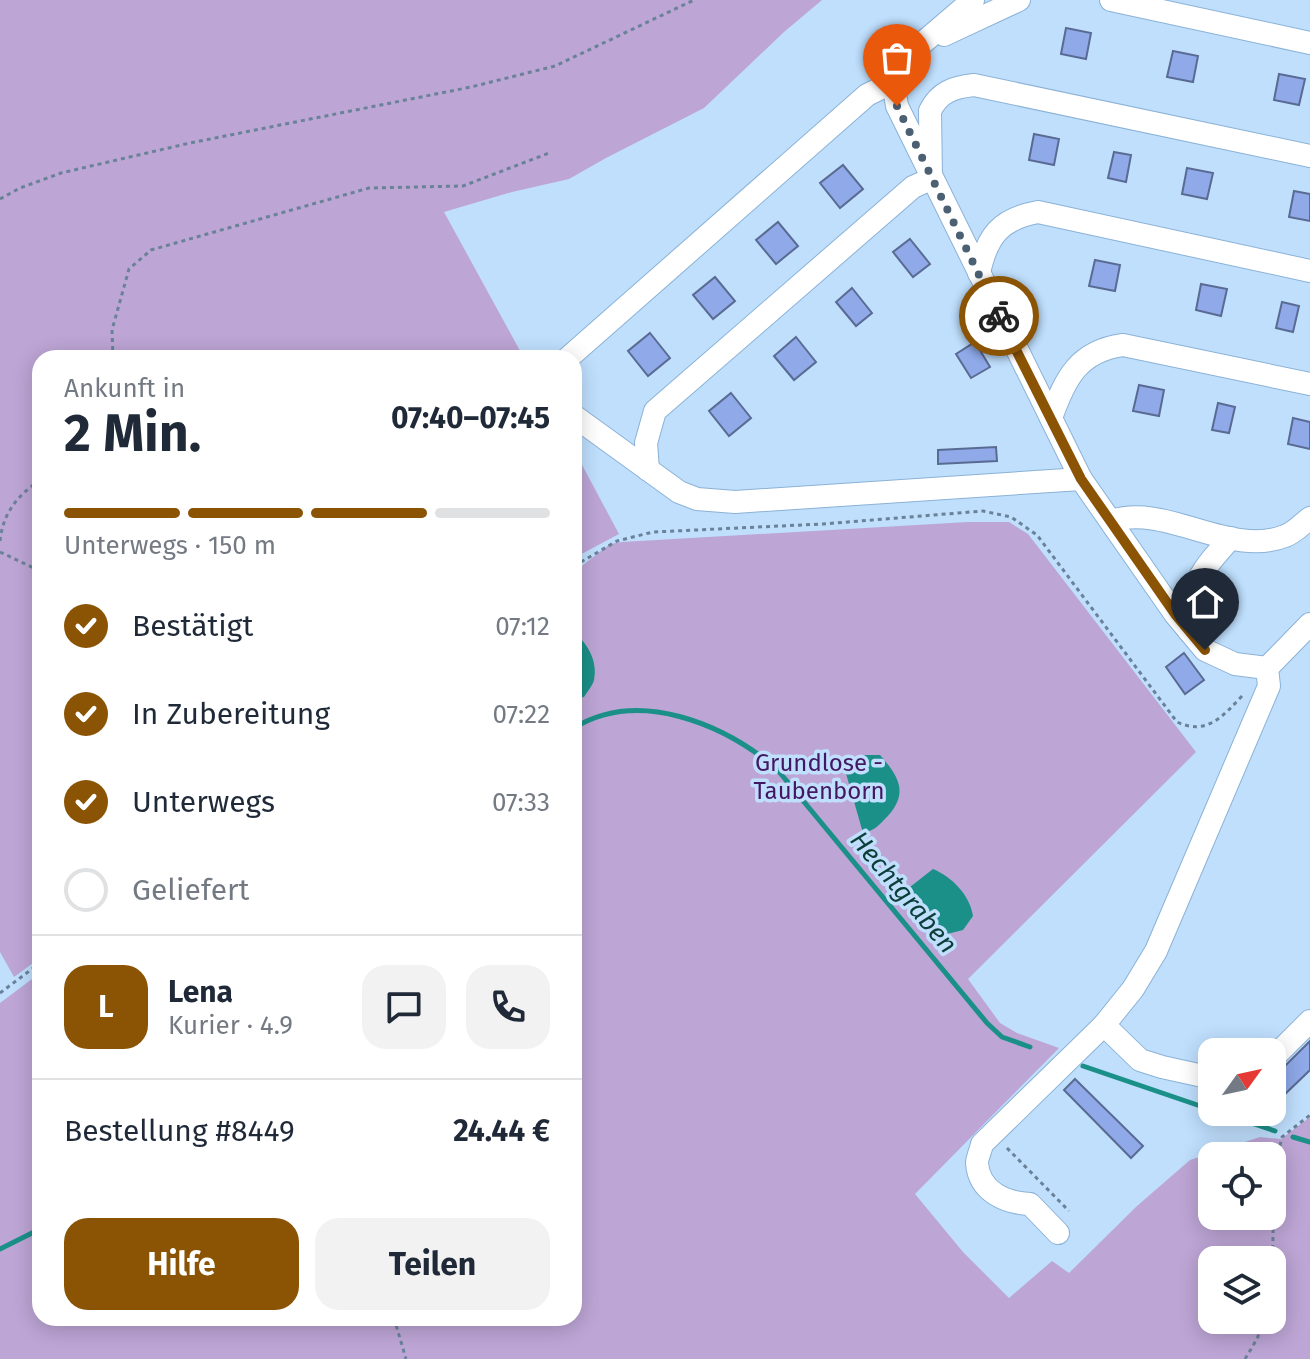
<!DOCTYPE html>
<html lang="de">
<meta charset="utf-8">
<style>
:root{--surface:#fff;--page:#f2f2f3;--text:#1f2937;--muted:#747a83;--line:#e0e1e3;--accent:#8b5405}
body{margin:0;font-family:"Fira Sans",sans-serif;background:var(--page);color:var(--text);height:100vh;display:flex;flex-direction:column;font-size:30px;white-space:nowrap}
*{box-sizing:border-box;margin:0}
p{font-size:26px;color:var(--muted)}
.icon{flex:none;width:44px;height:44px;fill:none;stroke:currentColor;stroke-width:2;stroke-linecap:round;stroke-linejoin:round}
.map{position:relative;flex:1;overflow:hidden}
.side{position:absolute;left:32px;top:350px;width:550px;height:976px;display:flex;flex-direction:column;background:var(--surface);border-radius:24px;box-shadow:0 4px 20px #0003}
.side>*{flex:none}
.needle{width:52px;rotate:57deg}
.fabs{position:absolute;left:1198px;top:1038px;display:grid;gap:16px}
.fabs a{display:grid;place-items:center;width:88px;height:88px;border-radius:16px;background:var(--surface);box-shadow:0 4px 20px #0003;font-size:40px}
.pin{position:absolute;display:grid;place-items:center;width:68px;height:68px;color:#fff;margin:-82px -34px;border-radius:50% 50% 50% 0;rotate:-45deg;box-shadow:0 0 8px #0007}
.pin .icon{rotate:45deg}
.courier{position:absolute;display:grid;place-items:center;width:80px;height:80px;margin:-40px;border:6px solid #8b5405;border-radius:50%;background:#fff;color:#222;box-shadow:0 2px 10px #0007}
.head em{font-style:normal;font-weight:700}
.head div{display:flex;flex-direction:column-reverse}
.head{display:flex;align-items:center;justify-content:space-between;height:136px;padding:0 32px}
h1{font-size:52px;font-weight:700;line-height:60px}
.bar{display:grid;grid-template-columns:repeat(4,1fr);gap:12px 8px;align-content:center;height:96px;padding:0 32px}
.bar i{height:10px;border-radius:6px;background:var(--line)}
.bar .current{background:var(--accent)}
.bar p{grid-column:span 4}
.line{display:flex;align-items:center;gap:20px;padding:0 32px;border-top:2px solid var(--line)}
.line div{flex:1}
.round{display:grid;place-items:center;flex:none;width:84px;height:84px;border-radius:24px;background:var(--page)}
ol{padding:0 32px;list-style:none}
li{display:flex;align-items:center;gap:24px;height:88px}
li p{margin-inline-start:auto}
li .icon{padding:8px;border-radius:50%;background:var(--accent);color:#fff;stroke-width:4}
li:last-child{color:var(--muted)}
li i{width:44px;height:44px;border:4px solid var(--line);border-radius:50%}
.primary-button{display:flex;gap:16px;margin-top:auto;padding:16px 32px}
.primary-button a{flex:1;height:92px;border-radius:24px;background:var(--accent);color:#fff;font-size:32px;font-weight:700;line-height:92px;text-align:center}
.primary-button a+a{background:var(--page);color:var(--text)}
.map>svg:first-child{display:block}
</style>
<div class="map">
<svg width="1310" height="1359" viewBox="0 0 1310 1359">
<rect width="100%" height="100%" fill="#bfdffd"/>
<g fill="#bda5d5" fill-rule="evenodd">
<polygon points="0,0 822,0 784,32 704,108 606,158 569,179 512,192 444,212 524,358 40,358 40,958 14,977 0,952"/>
<polygon points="574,450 619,534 574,558"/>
<path d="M 968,522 L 1009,522 L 1028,534 L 1196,752 L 968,979 L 1000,1023 L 1017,1033 L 1059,1048 L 915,1194 L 963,1252 L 1009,1298 L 1052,1261 L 1069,1273 L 1137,1206 L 1190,1160 L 1260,1137 L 1281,1139 L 1310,1117 L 1310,1359 L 0,1359 L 0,1003 L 40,973 L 40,1318 L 574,1318 L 574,572 L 610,544 L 622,542 ZM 1212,1156 L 1272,1156 L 1272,1216 L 1212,1216 ZM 1212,1260 L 1272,1260 L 1272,1320 L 1212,1320 Z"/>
</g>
<g fill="#1b9088">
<path d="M 574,633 C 588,643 598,662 594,680 C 593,685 587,692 584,697 L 574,699 Z"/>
<path d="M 864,755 L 880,755 C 901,779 909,795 884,820 C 877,827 873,831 863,833 L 845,770 Z"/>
<path d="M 933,869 C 952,877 970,895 973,916 L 963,930 L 947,934 C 932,922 908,909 910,887 Z"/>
</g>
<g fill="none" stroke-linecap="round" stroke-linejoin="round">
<g stroke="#1b9088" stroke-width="5">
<path d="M 574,728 C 639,688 723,724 776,768 L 987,1023 L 1002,1037 L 1030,1047"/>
<polyline points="1083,1066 1212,1110"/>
<polyline points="1219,1112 1275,1131"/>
<polyline points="1293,1137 1310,1142"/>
<polyline points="0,1249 40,1229"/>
</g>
</g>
<g fill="#8fa9e9" stroke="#5a6b93" stroke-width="2">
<polygon points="1066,28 1091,33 1086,59 1061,54"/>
<polygon points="1173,51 1198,56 1193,82 1167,77"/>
<polygon points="1279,74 1305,79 1299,105 1274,100"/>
<polygon points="1034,134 1059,139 1054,165 1029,160"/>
<polygon points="1114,152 1131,155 1126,182 1108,178"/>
<polygon points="843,165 863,189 840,208 820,183"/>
<polygon points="1187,168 1213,173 1207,199 1182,194"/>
<polygon points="1294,191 1310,194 1310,221 1289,217"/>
<polygon points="778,222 798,246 776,264 756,240"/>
<polygon points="910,239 930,264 913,277 893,252"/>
<polygon points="1095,260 1120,265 1115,291 1089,286"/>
<polygon points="715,277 735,301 713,319 693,295"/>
<polygon points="1201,284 1227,289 1221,316 1196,310"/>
<polygon points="852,288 872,313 856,326 836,302"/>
<polygon points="1282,302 1299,306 1293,332 1276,328"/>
<polygon points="650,333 670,358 648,376 628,351"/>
<polygon points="796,337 816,362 794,380 774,356"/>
<polygon points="975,342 990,367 971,378 956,354"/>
<polygon points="1139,385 1164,390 1159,416 1133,411"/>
<polygon points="731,393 751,418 729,436 709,411"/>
<polygon points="1218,403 1235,407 1229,433 1212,430"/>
<polygon points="1293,418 1310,422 1310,449 1288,444"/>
<polygon points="996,447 997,461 938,464 938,450"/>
<polygon points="1184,653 1204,680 1185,694 1166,667"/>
<polygon points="1310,1041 1310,1070 1283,1096 1272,1085 1272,1074 1282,1069"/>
<polygon points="1075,1079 1143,1146 1131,1158 1064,1090"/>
</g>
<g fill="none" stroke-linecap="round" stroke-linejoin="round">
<defs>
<g id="minor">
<polyline points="973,0 919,46 893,82 897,106 1081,479 1175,614 1205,650 1235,664 1267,668"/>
<polyline points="1111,0 1310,43"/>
<polyline points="944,35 1019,0"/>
<path d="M 979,273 C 987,236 1000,219 1038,212 L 1310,271"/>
<polyline points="568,358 867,95 893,82"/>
<polyline points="574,416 679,492 697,499 735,502 1081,479"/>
<path d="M 1051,418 C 1065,379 1078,351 1123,345 L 1310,384"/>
<path d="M 648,470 L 646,443 L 655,411 L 913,187 L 931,179 L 930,111 C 939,92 954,87 974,85 L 1310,156"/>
<path d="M 1112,521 C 1165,503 1231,558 1285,536 C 1294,533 1302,524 1310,518"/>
<path d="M 1189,631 C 1188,586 1202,569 1231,538"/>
<polyline points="1267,668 1310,624"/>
<polyline points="1104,1025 1140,1060 1162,1067 1212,1078"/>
<polyline points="1272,1059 1310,1021"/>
<path d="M 1058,1233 L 1030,1204 C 1006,1203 979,1192 977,1163 C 977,1158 981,1150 982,1144 L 1104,1025 L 1133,989 L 1156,951 L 1269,686 L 1267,668"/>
</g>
</defs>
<use href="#minor" stroke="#8bb2d6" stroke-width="24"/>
<g stroke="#6a8298" stroke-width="3" stroke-dasharray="4 4" stroke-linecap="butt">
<polyline points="0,199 20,188 61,173 190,143 471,87 555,66 694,0"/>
<polyline points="113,358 112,330 129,269 151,250 369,188 463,186 549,153"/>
<path d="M 0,541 C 3,513 17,496 40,480"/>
<polyline points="0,552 40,571"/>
<path d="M 574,566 L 617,541 L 653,532 L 823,524 L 983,511 L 1011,517 L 1037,535 L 1177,722 C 1207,736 1223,716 1243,695"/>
<polyline points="0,993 40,963"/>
<polyline points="1007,1148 1069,1211"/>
<polyline points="1272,1297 1274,1171 1282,1137 1310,1115"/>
<polyline points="394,1318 406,1359"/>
<polyline points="1245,1359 1257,1339 1264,1320"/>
</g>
<use href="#minor" stroke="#fff" stroke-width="22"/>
</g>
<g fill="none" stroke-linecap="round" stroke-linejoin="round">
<polyline stroke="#4b6073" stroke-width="8" stroke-dasharray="0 14.4" points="897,106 999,316"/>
<polyline stroke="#8b5405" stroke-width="10" points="999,316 1081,479 1175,614 1205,650"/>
</g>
<g text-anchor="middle" stroke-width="7" stroke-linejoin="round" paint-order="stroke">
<g font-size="24" fill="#431762" stroke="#bfdffd">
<text x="819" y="771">Grundlose -<tspan x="819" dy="28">Taubenborn</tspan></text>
</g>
<g font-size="26" font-style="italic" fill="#0c3e39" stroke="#bfdffd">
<text transform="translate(904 892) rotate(50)" y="9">Hechtgraben</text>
</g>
</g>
</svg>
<div class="fabs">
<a><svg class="needle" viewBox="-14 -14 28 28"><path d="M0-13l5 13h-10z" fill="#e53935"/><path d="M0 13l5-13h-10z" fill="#747a83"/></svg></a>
<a><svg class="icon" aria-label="locate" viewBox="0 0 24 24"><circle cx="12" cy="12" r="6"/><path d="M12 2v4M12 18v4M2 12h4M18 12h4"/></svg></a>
<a><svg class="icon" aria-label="layers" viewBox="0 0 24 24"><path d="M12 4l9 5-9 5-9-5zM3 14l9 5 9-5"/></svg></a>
</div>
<div class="pin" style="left:897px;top:106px;background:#ea580c"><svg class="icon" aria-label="bag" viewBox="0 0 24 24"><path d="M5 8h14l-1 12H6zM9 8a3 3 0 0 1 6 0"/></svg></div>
<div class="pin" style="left:1205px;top:650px;background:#1f2937"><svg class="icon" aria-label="home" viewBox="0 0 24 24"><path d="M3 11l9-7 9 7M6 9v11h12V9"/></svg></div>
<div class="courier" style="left:999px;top:316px"><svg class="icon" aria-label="bike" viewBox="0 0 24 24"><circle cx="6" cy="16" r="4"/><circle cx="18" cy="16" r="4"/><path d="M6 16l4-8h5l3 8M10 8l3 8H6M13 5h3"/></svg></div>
<section class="side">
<div class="head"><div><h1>2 Min.</h1><p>Ankunft in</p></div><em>07:40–07:45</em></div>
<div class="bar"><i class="current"></i><i class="current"></i><i class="current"></i><i></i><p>Unterwegs · 150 m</p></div>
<ol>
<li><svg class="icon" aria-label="check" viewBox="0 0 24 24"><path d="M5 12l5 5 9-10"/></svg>Bestätigt<p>07:12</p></li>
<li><svg class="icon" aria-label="check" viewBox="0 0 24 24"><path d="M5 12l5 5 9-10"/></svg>In Zubereitung<p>07:22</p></li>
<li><svg class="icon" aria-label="check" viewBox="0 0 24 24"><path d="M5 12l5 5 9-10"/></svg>Unterwegs<p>07:33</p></li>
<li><i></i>Geliefert</li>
</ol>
<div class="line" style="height:144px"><b class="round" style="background:var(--accent);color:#fff">L</b><div><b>Lena</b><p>Kurier · 4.9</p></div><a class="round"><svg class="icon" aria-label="chat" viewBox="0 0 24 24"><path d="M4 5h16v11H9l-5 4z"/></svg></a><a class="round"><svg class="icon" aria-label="phone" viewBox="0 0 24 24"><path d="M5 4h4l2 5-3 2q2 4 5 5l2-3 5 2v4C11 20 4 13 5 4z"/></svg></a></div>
<div class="line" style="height:104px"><div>Bestellung #8449</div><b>24.44 €</b></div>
<div class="primary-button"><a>Hilfe</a><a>Teilen</a></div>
</section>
</div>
